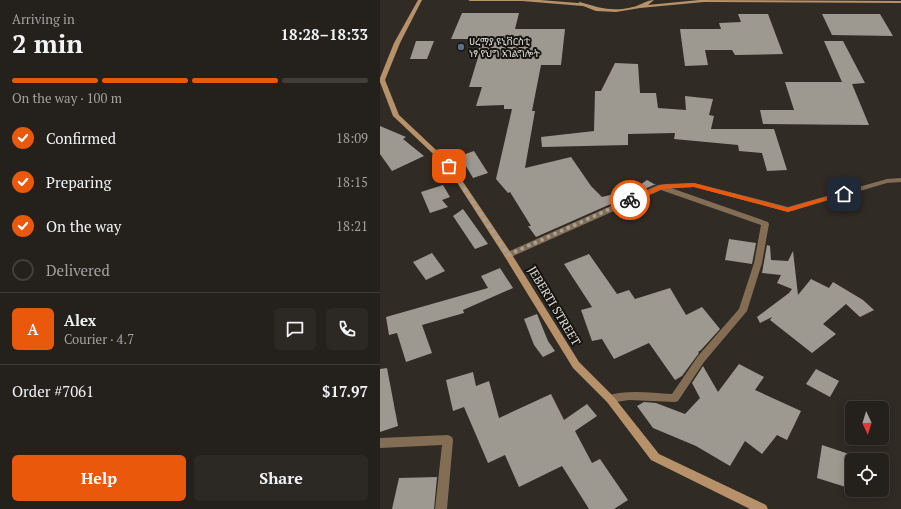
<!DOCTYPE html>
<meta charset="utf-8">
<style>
:root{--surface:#24201b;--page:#2c2824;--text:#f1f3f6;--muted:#a3a3a3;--line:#413e3a;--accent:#ea580c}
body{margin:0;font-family:"PT Serif","Noto Sans Ethiopic",serif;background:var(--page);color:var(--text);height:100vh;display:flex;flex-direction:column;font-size:15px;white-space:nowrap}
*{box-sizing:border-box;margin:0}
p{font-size:13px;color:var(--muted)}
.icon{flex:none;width:22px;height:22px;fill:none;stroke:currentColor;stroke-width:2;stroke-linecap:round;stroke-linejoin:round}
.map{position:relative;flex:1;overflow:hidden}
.side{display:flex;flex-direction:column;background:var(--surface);width:380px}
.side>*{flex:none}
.needle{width:26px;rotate:176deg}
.fabs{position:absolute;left:465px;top:401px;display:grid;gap:8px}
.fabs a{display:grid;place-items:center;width:44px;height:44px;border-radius:6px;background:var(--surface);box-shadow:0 2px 10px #0003,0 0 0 1px var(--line);font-size:20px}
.pin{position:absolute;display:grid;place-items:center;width:34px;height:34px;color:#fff;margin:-17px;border-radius:8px;box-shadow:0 2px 6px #0006}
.courier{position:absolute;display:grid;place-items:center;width:40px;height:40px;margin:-20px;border:3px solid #ea580c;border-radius:50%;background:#fff;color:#222;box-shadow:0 1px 5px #0007}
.headline em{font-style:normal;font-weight:600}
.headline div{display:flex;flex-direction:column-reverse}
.headline{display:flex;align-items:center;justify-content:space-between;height:68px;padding:0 12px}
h1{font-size:26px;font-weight:600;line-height:30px}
.bar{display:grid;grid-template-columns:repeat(4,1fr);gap:6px 4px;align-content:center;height:48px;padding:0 12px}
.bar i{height:5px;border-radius:3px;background:var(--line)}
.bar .current{background:var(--accent)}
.bar p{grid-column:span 4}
.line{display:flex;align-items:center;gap:10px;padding:0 12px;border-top:1px solid var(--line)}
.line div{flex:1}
.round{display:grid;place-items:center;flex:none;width:42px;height:42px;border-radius:6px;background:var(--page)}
ol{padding:0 12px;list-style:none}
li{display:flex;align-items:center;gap:12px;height:44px}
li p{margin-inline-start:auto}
li .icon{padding:4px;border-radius:50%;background:var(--accent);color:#fff;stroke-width:4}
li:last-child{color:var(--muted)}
li i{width:22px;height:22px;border:2px solid var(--line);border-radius:50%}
.button{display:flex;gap:8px;margin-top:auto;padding:8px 12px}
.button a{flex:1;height:46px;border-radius:6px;background:var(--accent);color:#fff;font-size:16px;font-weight:600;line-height:46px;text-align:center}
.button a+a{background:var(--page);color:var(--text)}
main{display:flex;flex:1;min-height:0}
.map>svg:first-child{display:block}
</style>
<main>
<section class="side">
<div class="headline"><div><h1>2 min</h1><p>Arriving in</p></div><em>18:28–18:33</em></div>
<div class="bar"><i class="current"></i><i class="current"></i><i class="current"></i><i></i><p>On the way · 100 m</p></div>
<ol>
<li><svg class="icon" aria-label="check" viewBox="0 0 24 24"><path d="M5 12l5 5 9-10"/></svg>Confirmed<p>18:09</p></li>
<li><svg class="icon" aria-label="check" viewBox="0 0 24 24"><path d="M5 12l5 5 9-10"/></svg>Preparing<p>18:15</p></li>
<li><svg class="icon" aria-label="check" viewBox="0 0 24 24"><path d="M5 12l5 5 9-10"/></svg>On the way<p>18:21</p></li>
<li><i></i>Delivered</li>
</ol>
<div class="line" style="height:72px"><b class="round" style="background:var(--accent);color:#fff">A</b><div><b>Alex</b><p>Courier · 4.7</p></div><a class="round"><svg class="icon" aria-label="chat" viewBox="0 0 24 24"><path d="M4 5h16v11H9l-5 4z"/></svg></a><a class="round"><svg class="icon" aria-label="phone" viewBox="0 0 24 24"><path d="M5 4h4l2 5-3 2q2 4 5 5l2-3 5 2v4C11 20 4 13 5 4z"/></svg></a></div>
<div class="line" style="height:52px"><div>Order #7061</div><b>$17.97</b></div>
<div class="button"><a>Help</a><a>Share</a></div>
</section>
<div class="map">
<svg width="521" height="509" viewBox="0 0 521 509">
<rect width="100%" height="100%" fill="#302b24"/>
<g fill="#9e9990">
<polygon points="82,13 139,13 135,29 185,29 181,65 161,65 152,111 155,111 145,168 191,157 211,186 222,197 254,189 267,180 274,184 276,184 156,237 148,226 151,226 130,192 128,193 116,179 132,109 124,109 124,105 96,106 102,87 89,87 99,54 97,55 101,39 71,39"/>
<polygon points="358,14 388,14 403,54 355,55 352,50 325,50 328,65 305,66 300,29 341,29 339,23 361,22"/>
<polygon points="442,14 500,14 513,36 452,35"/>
<polygon points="36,41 54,41 47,59 30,59"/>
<polygon points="444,41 463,41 485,83 472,84 489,125 383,124 380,110 414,110 405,82 462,82"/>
<polygon points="235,63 258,64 260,93 276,93 278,108 306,110 305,96 333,99 329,115 334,116 331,129 394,129 407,170 387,171 382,153 359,151 358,145 294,139 295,133 248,134 248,145 162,147 161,137 214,131 215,91 221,91"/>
<polygon points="0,126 26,137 23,139 44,156 12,171 0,154"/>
<polygon points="94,151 108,173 93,178 80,156"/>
<polygon points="63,185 70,197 62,200 68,207 50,213 41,192"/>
<polygon points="83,209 108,244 95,249 73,216"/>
<polygon points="349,239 376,243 372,264 345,260"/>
<polygon points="387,245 390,246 391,260 408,261 413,251 418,295 431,279 449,288 453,282 483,300 494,310 480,317 466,304 443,324 456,334 432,353 390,320 392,317 380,323 377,317 409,293 412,289 397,283 401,275 382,273"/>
<polygon points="52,253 65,271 46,280 33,262"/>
<polygon points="209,254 237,294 249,290 255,299 290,288 306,315 322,307 340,329 321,350 318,352 319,353 302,376 295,380 269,343 234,359 222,339 212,341 201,310 212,307 184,264"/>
<polygon points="120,268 133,288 83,310 84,313 42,325 52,353 26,362 17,333 9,335 6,317 108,288 101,276"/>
<polygon points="157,314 168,341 175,351 163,357 154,345 144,319"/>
<polygon points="359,364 384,377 375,390 421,411 407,440 397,435 382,454 365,441 350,466 316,446 273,428 257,406 264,402 276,403 305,414 320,398 312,383 323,366 338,392"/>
<polygon points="7,368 18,426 0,432 0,369"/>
<polygon points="436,369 459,381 450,397 426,384"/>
<polygon points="93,372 96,386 109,381 119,418 171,394 184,420 207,404 217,416 195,431 212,463 220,459 248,500 234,509 209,509 182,466 139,487 125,455 108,463 84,407 73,411 66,380"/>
<polygon points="442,445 472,455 472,489 437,478"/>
<polygon points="57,477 54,509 12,509 19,478"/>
</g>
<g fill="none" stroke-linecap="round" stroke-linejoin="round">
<g fill="#846d55" fill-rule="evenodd">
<path d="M 521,178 L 521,182 L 507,183 L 408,212 L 314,187 L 291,188 L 388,222 L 389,224 L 382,263 L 367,311 L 324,362 L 298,401 L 295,402 L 249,400 L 230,403 L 227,402 L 225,399 L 227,396 C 247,389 271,393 292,394 L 318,356 L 359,309 L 374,263 L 381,225 L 281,190 L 131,257 L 125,257 L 124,255 L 125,253 L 278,185 L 285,184 L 314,183 L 408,207 L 507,179 Z"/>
<polygon points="68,435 72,437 73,440 67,509 55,509 62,445 0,448 0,438"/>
</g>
<g fill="#b6916a" fill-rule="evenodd">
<polygon points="38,0 42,0 20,43 5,80 19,115 71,164 131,253 199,362 233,396 279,454 386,505 388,509 370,509 271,460 227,402 193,368 125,257 67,167 13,116 0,82 0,78 14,43"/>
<path d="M 88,0 L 160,0 L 198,3 L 200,2 C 219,8 233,12 253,7 C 261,5 267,0 274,0 L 268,5 L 319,0 L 521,1 L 521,3 L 324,2 L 260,8 L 236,12 L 216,11 L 203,6 L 142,1 L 90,1 Z"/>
</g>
</g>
<polygon fill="#ea580c" points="314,183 407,208 464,192 467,194 408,212 314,187 282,189 252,202 247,200 281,185"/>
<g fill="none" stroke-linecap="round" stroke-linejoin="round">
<polyline stroke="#a4a19b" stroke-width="4" stroke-dasharray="0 7.2" points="69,166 128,255 250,200"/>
</g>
<circle fill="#5c6f8a" stroke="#161411" stroke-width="1.5" cx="81" cy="47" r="4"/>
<g text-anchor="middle" stroke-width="4" stroke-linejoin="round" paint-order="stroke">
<g font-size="10" fill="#e3e0db" stroke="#161411" text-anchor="start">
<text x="89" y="45">ሀረማያ ዩኒቨርስቲ<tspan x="89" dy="12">ነፃ የህግ አገልግሎት</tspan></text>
</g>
<g font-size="12" fill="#e3e0db" stroke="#161411">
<text transform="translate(174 306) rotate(59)" y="4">JEBERTI STREET</text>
</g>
</g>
</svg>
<div class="fabs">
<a><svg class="needle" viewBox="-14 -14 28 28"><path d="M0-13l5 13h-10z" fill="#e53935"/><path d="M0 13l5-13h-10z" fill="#a3a3a3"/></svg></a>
<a><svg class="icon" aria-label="locate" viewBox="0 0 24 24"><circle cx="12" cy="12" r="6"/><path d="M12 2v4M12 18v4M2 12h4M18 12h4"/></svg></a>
</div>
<div class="pin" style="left:69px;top:166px;background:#ea580c"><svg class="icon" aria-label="bag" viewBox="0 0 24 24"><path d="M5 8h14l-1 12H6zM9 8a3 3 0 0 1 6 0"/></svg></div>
<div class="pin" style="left:464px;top:194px;background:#1f2937"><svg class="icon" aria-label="home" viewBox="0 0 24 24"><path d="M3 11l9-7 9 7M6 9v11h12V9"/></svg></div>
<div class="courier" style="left:250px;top:200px"><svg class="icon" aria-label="bike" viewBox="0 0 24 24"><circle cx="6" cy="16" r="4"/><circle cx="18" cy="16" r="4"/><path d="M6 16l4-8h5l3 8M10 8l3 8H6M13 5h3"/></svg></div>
</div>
</main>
